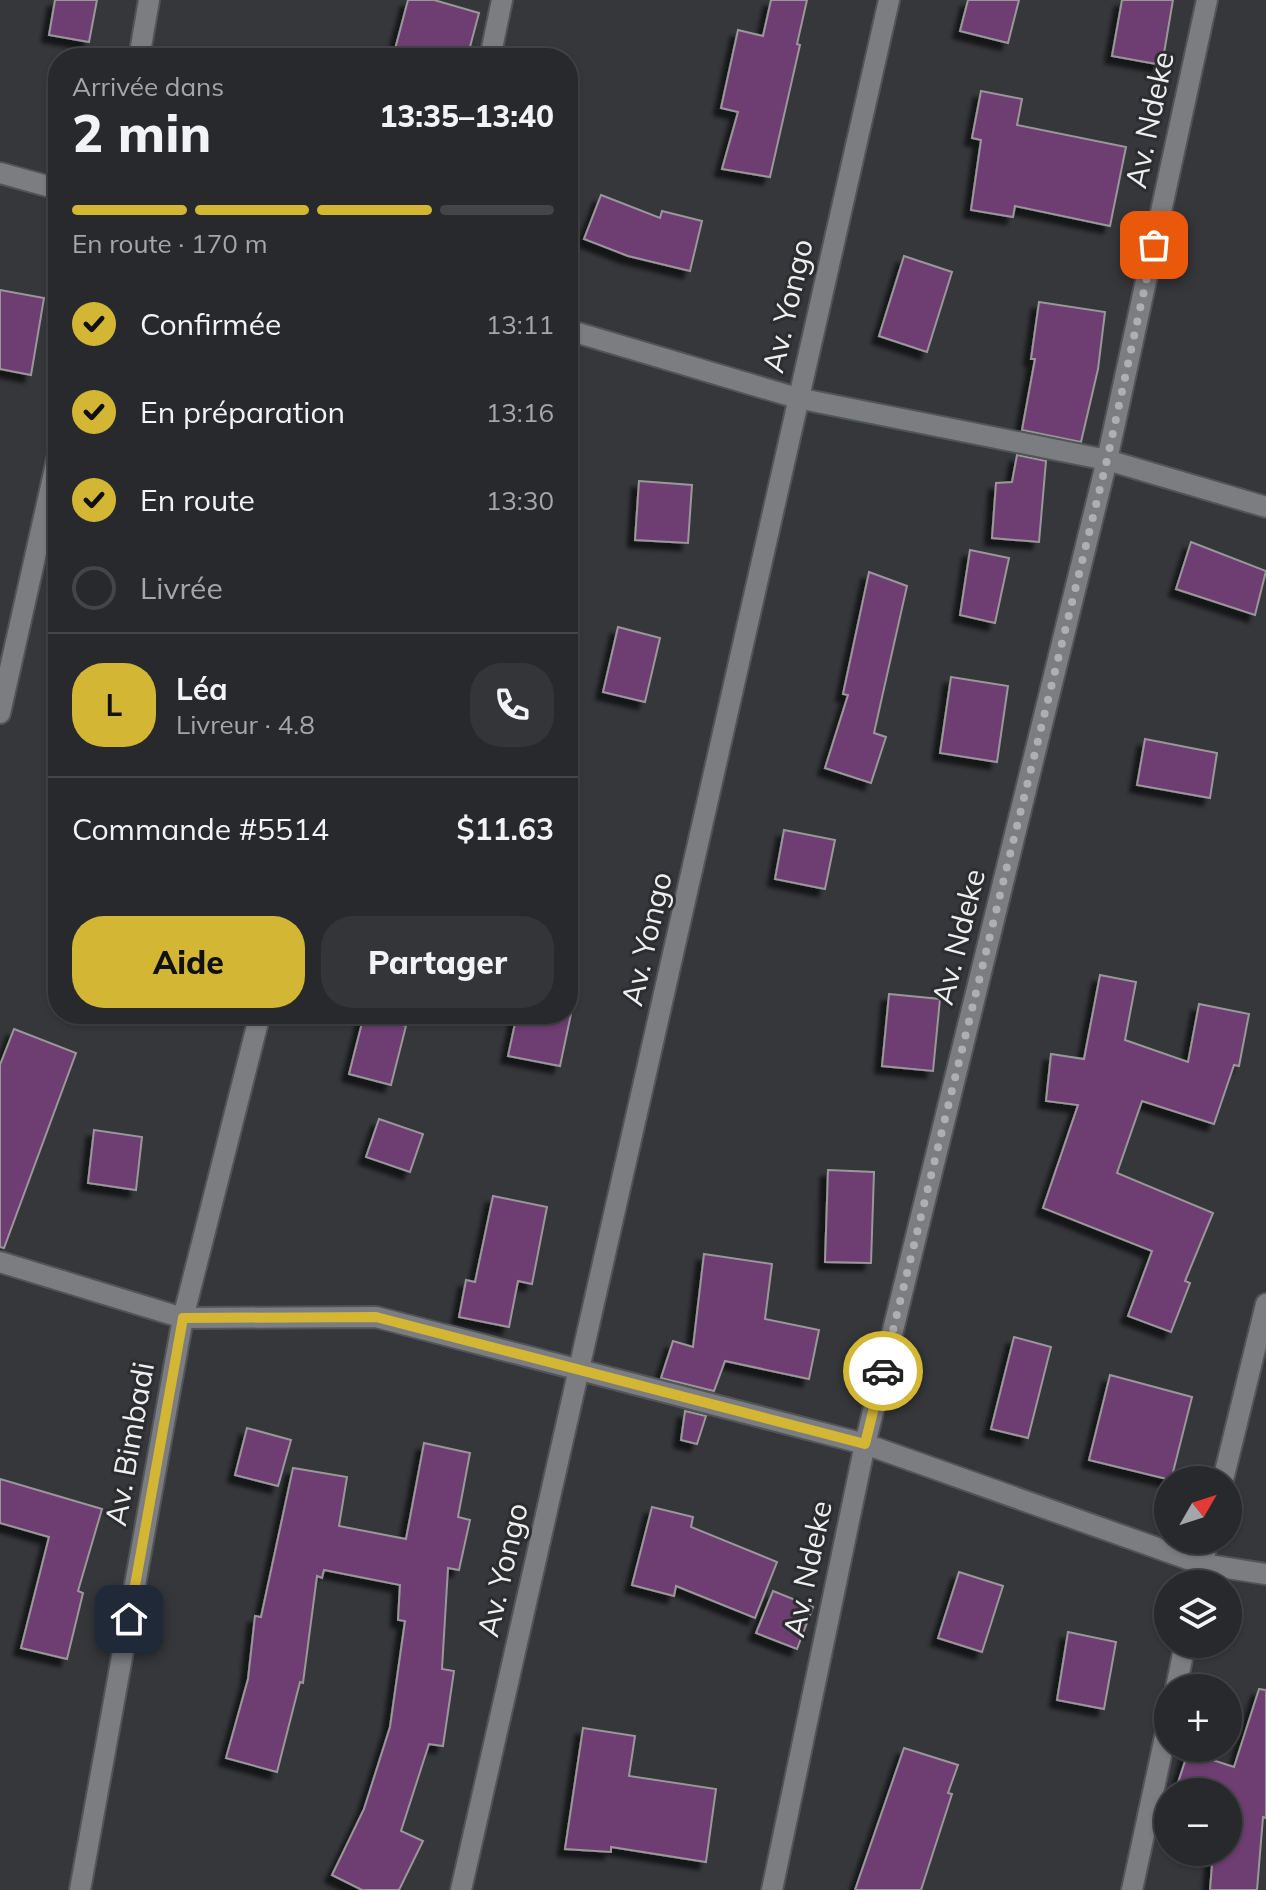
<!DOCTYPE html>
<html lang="fr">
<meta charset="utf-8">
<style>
:root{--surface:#28292c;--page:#343538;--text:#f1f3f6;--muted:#a5a6a9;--line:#444548;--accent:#d4b635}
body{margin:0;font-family:Mulish,sans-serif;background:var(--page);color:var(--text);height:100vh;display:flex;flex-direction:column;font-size:30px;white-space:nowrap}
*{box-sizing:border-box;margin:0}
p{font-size:26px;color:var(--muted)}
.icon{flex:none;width:44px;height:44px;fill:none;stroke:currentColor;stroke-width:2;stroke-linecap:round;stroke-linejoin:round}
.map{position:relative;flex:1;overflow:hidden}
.sheet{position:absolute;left:48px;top:48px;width:530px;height:976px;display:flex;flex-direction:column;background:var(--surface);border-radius:32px;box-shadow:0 2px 6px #0004,0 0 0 2px var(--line)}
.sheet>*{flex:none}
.needle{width:52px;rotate:51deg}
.fabs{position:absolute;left:1154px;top:1466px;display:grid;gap:16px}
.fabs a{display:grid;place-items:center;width:88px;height:88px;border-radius:50%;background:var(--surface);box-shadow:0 2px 6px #0004,0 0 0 2px var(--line);font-size:40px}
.pin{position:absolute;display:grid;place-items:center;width:68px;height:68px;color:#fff;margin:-34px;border-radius:16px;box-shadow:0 4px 12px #0006}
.courier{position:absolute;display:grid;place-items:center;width:80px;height:80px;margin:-40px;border:6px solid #d4b635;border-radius:50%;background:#fff;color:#222;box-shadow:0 2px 10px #0007}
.overview em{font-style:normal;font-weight:800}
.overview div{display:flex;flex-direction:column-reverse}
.overview{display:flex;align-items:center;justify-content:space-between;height:136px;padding:0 24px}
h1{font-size:52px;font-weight:800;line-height:60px}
.bar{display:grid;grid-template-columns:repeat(4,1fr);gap:12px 8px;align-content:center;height:96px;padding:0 24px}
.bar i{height:10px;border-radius:6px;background:var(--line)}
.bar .on{background:var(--accent)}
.bar p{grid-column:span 4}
.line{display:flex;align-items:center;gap:20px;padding:0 24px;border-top:2px solid var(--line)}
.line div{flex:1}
.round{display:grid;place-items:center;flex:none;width:84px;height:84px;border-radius:32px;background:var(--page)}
ol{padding:0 24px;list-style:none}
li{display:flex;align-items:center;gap:24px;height:88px}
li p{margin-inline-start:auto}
li .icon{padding:8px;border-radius:50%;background:var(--accent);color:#111;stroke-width:4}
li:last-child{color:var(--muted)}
li i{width:44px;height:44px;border:4px solid var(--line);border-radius:50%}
.cta{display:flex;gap:16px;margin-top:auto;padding:16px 24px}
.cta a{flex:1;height:92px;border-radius:32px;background:var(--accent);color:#111;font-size:32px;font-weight:800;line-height:92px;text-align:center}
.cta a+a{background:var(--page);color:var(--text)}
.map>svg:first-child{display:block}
</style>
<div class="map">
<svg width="1266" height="1890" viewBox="0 0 1266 1890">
<defs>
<filter id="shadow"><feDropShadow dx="-7" dy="7" stdDeviation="2" flood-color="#0009"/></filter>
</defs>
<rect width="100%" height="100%" fill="#35373a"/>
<g fill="#6e3c71" stroke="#9a979a" stroke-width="2" filter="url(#shadow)">
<polygon points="55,0 97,0 89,42 49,35"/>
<polygon points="408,0 434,0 479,13 467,58 412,58 394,53"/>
<polygon points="771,0 807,0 797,44 800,45 770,177 722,169 738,112 721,108 738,30 763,36"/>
<polygon points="968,0 1019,0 1008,43 960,31"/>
<polygon points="1122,0 1173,0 1162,65 1112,56"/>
<polygon points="981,91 1022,99 1017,125 1126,147 1110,226 1015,206 1013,217 971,210 981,140 972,138"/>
<polygon points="601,195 660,218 662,211 702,221 690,271 628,256 584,239"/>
<polygon points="904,256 952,272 927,352 879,336"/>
<polygon points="0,290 44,298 31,375 0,369"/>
<polygon points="1039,302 1105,312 1098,369 1081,442 1022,430 1035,359 1031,359"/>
<polygon points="1017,455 1046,461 1039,542 992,538 996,483 1012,482"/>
<polygon points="639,481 692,485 688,543 635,540"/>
<polygon points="1191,542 1266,571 1255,615 1176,589"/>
<polygon points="970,550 1009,558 995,623 960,615"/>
<polygon points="869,572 907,586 874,733 886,737 871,783 825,768 848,695 843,694"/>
<polygon points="618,627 660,638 645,702 603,692"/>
<polygon points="951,677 1008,686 997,762 940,753"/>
<polygon points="1145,739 1217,753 1210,798 1137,785"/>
<polygon points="784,830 835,840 825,889 775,879"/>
<polygon points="1100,975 1136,982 1125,1040 1188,1062 1199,1004 1249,1014 1239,1066 1234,1065 1214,1124 1142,1101 1117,1173 1213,1213 1185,1281 1190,1283 1171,1332 1128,1316 1152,1251 1043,1208 1078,1105 1046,1101 1051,1054 1084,1059"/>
<polygon points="889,994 940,999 933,1071 882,1066"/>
<polygon points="517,1014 571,1014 560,1066 508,1056"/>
<polygon points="364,1015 406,1026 391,1085 349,1074"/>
<polygon points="14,1029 76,1053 4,1248 0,1247 0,1065"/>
<polygon points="379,1119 423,1134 410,1172 366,1157"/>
<polygon points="94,1130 142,1137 136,1190 88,1183"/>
<polygon points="828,1170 874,1172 871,1263 825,1262"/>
<polygon points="493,1196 547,1207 532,1284 518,1281 509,1327 459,1317 466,1280 475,1282"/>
<polygon points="704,1254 772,1264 765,1319 819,1330 809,1379 725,1361 714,1391 661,1378 673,1341 693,1347"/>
<polygon points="1014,1337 1051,1347 1028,1438 991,1429"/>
<polygon points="1110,1375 1192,1397 1171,1480 1089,1460"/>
<polygon points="685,1411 706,1416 697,1444 681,1440"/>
<polygon points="247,1428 291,1440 278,1486 235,1475"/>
<polygon points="424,1443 470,1453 458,1517 470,1520 459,1570 448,1568 442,1669 454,1671 443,1746 429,1744 401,1831 423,1841 399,1890 362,1890 332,1875 364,1809 390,1727 405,1621 398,1620 400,1585 324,1570 322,1578 317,1576 303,1683 300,1682 277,1772 226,1758 248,1679 255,1616 261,1617 293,1468 347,1477 339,1526 406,1539"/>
<polygon points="0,1479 102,1509 78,1591 83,1593 67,1659 21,1648 49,1537 0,1523"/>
<polygon points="652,1507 693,1517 691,1527 777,1562 755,1618 676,1586 674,1596 632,1585"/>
<polygon points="959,1572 1003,1586 982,1652 938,1638"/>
<polygon points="773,1591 813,1607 797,1649 756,1633"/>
<polygon points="1068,1632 1116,1642 1104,1709 1057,1700"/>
<polygon points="1259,1689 1266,1690 1266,1818 1263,1817 1257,1890 1210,1890 1213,1852 1228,1852 1228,1792 1175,1792 1188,1752 1234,1767"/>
<polygon points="583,1728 635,1736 629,1776 716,1789 706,1862 611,1847 611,1852 565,1849"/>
<polygon points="904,1748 958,1765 948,1793 952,1794 921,1890 855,1890"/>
</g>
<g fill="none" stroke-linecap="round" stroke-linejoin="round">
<defs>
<g id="minor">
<polyline points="139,58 149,0"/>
<polyline points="490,58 502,0"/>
<polyline points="0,173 58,189"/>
<polyline points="568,330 797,398 1107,460 1266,507"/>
<polyline points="0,713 58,455"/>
<polyline points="0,1262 183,1318 376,1317 865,1444 1202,1564 1266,1574"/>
<polyline points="1223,1480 1266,1304"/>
<polyline points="1198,1584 1208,1540"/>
<polyline points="1176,1688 1185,1644"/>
<polyline points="80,1890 183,1318 260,1014"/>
<polyline points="461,1890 889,0"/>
<polyline points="772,1890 865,1444 1107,460 1207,0"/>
<polyline points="1132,1890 1168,1723"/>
</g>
</defs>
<use href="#minor" stroke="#525557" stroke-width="24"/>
<use href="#minor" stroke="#7b7d80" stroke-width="20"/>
</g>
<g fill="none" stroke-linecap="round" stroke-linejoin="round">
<polyline stroke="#adafb1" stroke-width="8" stroke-dasharray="0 14.4" points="883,1371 1107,460 1154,245"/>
<polyline stroke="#d4b635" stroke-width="10" points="129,1619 183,1318 376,1317 865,1444 883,1371"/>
</g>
<g text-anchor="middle" stroke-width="6" stroke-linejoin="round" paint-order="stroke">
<g font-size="30" fill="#edeff1" stroke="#2b2d2f">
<text transform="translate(1150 120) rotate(-78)" y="10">Av. Ndeke</text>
<text transform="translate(788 306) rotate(-77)" y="10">Av. Yongo</text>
<text transform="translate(959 937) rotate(-76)" y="10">Av. Ndeke</text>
<text transform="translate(647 939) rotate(-77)" y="10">Av. Yongo</text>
<text transform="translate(130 1444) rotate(-80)" y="10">Av. Bimbadi</text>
<text transform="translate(808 1569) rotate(-78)" y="10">Av. Ndeke</text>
<text transform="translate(503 1570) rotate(-77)" y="10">Av. Yongo</text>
</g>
</g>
</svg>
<div class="fabs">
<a><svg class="needle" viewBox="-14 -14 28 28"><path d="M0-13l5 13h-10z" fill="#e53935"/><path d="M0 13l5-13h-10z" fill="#a5a6a9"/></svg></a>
<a><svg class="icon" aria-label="layers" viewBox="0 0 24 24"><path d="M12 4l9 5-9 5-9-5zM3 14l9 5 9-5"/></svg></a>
<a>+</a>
<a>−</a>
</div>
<div class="pin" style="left:1154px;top:245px;background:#ea580c"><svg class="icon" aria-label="bag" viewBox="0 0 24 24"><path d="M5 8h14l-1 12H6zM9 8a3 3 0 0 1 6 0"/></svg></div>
<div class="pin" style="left:129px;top:1619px;background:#1f2937"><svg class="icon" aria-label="home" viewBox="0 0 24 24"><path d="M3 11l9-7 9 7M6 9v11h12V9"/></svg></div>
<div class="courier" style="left:883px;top:1371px"><svg class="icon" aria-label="car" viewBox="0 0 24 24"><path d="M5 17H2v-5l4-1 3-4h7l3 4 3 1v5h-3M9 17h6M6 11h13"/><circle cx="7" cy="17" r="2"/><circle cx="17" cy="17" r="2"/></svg></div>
<section class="sheet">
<div class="overview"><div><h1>2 min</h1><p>Arrivée dans</p></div><em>13:35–13:40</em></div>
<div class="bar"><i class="on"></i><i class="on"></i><i class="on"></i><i></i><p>En route · 170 m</p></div>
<ol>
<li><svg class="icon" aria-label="check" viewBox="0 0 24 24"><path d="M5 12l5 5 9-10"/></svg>Confirmée<p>13:11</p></li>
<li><svg class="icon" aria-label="check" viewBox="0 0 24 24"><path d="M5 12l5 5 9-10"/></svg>En préparation<p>13:16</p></li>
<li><svg class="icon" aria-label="check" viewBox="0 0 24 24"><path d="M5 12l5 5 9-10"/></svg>En route<p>13:30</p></li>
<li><i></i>Livrée</li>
</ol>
<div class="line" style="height:144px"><b class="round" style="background:var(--accent);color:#111">L</b><div><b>Léa</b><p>Livreur · 4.8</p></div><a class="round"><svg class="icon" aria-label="phone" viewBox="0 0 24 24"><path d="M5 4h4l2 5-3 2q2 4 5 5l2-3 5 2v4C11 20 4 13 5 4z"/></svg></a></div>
<div class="line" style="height:104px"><div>Commande #5514</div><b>$11.63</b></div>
<div class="cta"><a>Aide</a><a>Partager</a></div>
</section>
</div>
